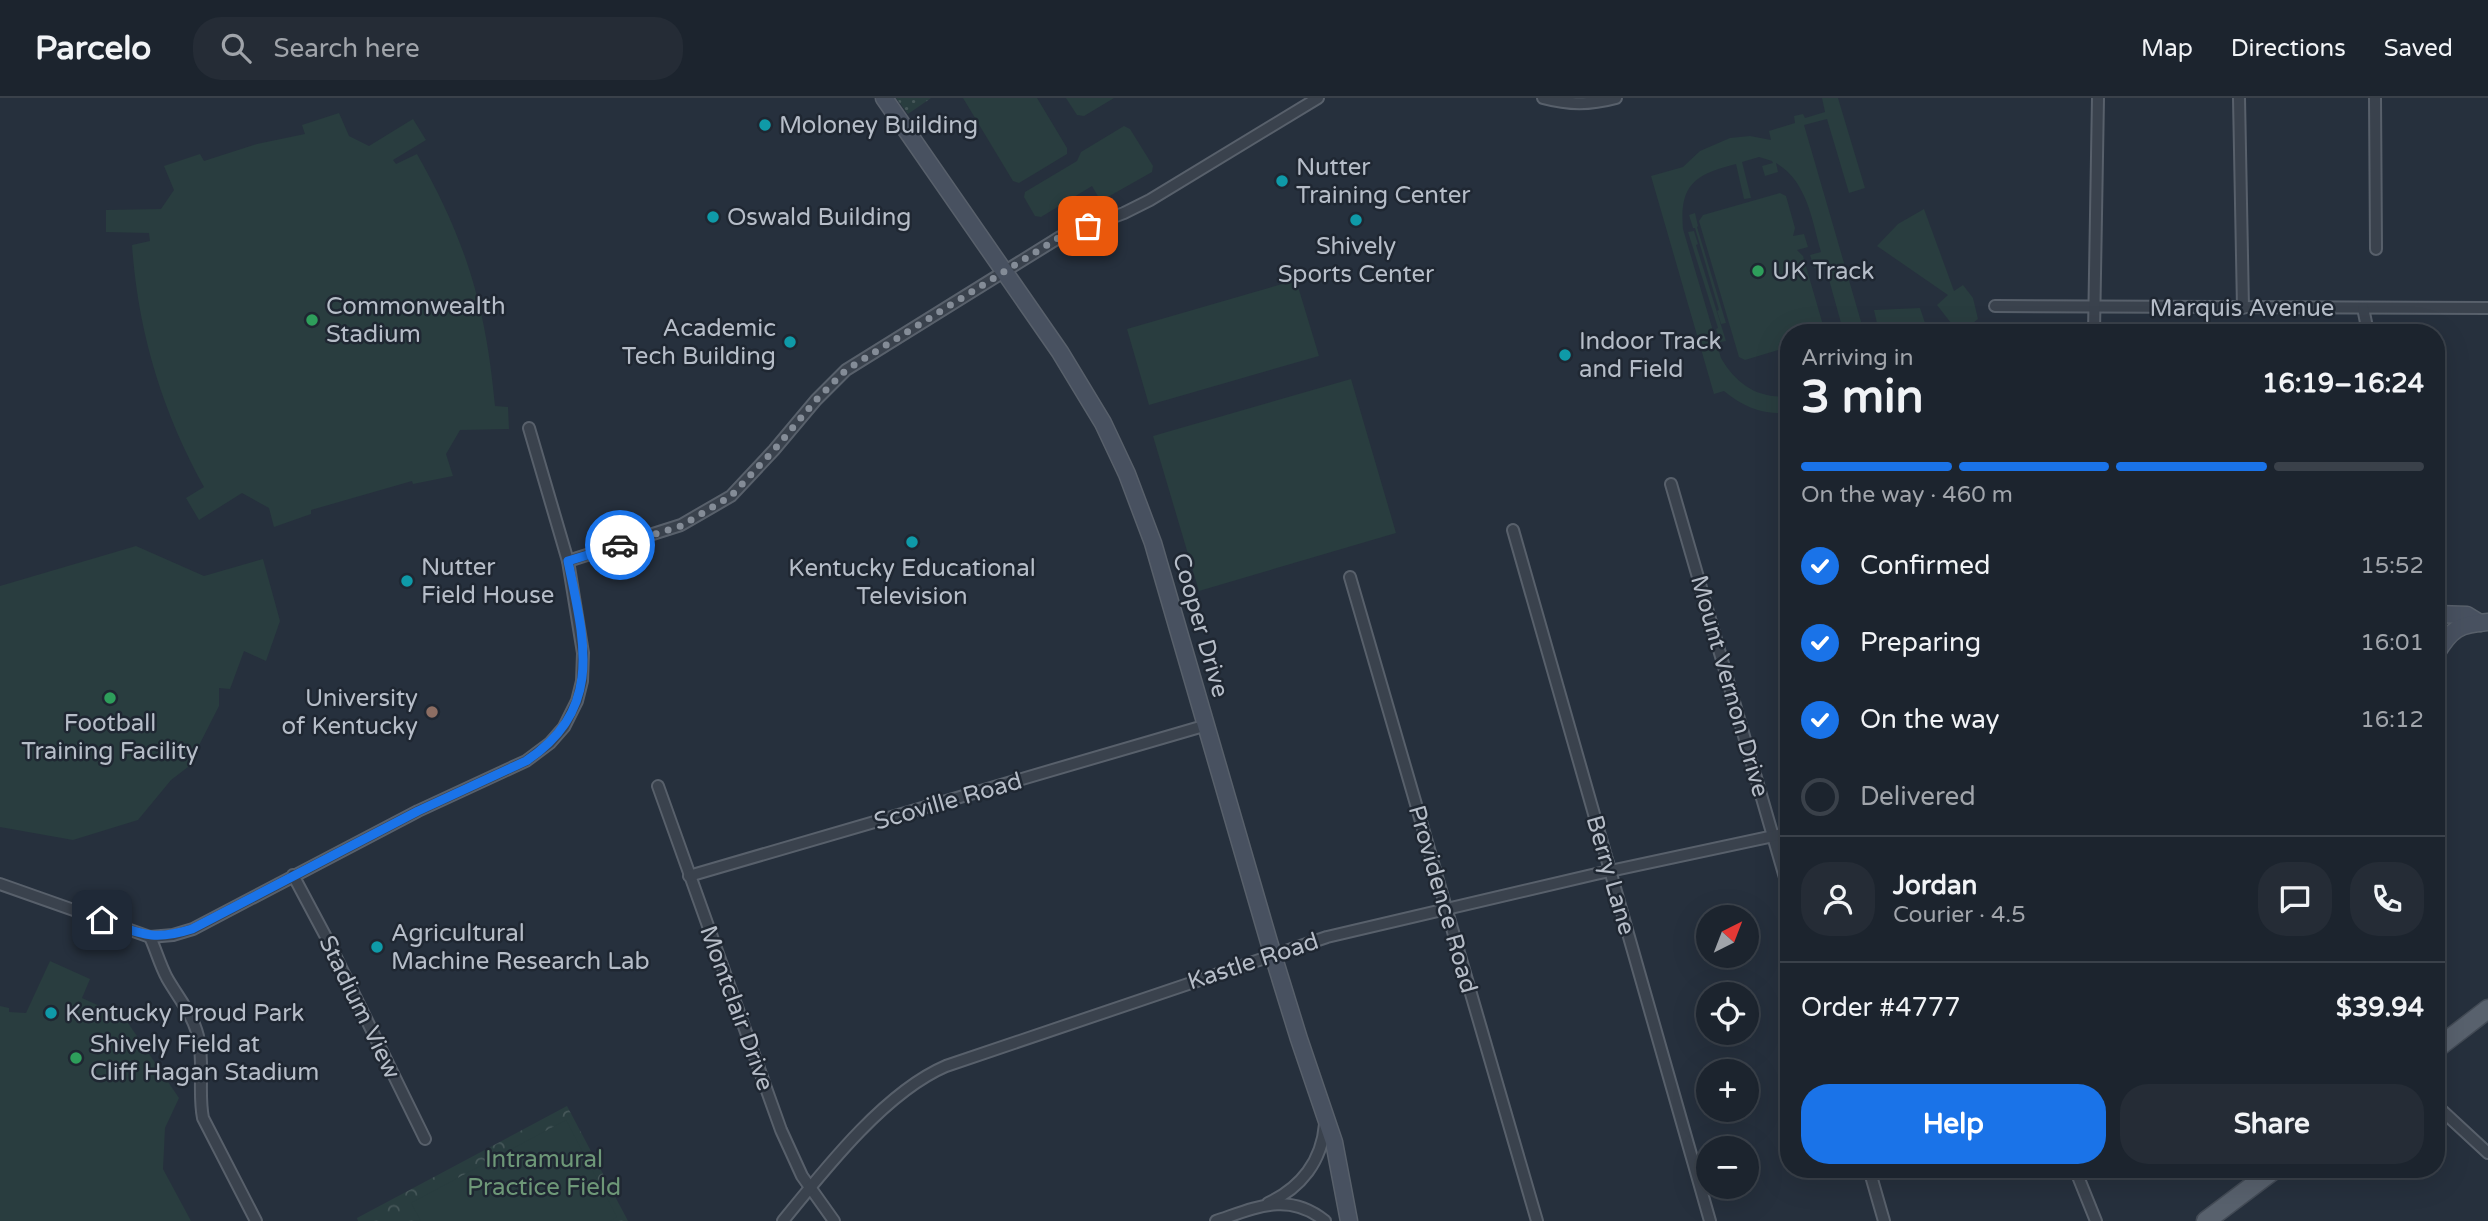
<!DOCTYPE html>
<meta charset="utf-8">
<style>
:root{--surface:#1c242e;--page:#252c36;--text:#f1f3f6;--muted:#a0a4aa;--line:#3a414a;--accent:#1a73e8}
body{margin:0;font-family:"Varela Round",sans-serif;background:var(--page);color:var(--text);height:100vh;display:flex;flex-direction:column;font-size:26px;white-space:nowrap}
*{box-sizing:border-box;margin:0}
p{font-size:23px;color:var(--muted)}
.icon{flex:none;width:38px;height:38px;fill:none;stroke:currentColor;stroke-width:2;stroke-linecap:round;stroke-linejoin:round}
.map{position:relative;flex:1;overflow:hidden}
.details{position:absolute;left:1780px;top:226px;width:665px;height:854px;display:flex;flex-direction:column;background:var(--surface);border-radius:28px;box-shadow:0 7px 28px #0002,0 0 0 2px var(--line)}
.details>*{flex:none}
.needle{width:46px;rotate:42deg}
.fabs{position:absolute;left:1696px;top:807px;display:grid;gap:14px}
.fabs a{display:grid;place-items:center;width:63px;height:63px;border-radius:50%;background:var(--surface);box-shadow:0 7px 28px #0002,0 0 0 2px var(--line);font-size:35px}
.pin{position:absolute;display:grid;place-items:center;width:60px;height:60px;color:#fff;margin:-30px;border-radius:14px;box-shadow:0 4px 10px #0006}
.courier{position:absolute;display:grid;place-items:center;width:70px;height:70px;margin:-35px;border:5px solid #1a73e8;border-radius:50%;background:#fff;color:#222;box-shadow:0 2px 9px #0007}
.headline em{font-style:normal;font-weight:700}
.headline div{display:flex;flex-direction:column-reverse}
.headline{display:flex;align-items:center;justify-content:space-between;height:119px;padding:0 21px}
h1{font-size:46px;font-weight:700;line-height:52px}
.bar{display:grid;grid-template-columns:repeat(4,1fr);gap:10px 7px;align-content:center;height:84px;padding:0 21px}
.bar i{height:9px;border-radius:5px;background:var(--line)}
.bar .current{background:var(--accent)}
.bar p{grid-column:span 4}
.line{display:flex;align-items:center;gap:18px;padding:0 21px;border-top:2px solid var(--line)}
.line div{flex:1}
.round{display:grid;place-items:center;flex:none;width:74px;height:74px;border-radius:28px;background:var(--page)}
ol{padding:0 21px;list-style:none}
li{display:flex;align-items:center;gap:21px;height:77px}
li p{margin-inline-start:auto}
li .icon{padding:7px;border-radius:50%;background:var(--accent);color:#fff;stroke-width:4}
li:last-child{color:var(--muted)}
li i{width:38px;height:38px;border:4px solid var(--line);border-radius:50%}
.action{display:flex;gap:14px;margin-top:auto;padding:14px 21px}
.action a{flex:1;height:80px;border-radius:28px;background:var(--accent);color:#fff;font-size:28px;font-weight:700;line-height:80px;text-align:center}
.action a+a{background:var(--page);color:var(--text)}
header{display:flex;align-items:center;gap:42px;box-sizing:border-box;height:98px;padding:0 35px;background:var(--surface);border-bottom:2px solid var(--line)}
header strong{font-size:33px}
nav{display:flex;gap:38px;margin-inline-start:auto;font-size:24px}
.search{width:490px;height:63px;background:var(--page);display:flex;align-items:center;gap:18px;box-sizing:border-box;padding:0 24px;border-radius:28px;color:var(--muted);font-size:26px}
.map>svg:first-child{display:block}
</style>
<header>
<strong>Parcelo</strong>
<div class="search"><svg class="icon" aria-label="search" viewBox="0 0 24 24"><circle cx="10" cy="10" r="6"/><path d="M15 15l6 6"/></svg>Search here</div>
<nav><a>Map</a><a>Directions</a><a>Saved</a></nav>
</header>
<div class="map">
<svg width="2488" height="1123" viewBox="0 0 2488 1123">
<defs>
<pattern id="grass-dots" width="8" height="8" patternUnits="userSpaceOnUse" patternTransform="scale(1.75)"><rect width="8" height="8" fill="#293d3f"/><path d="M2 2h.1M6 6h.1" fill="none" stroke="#465759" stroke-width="1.8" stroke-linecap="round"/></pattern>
<pattern id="park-crowns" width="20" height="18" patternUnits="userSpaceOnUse" patternTransform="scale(1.75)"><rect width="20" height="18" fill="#293d3f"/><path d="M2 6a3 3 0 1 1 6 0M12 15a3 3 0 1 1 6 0" fill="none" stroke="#465759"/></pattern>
</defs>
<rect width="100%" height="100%" fill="#26303d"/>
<polygon fill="url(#grass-dots)" points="896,0 931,0 908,16"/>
<polygon fill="url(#park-crowns)" points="567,1008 628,1123 358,1123 357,1120"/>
<g fill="#293d3f">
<polygon points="963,0 1037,0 1067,50 1067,56 1019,85 1013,83"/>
<polygon points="1066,0 1114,0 1084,18 1077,17"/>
<path d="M 1822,0 L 1838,0 L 1865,90 L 1849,95 L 1827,21 L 1804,27 L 1864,234 L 1842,234 L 1841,225 L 1825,167 L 1814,170 L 1810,157 L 1821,154 C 1812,122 1807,83 1776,65 L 1778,74 L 1765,78 L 1762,68 L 1773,65 L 1772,63 L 1759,59 L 1742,64 L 1751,100 L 1744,101 L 1736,66 C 1696,76 1679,86 1683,131 L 1721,260 C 1736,286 1758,301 1788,298 L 1788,315 C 1764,317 1743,309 1724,293 L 1714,296 L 1651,78 L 1683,69 L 1700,53 L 1730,40 L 1750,38 L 1771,42 L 1769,33 L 1795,25 L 1794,18 L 1803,16 L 1805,20 L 1825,14 Z"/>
<path d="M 339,15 L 349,38 L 369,48 L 413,21 L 426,42 L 393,62 L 396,66 L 417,56 C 466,143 486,208 495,308 L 508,309 L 509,331 L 460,332 L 446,356 L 453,378 L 413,386 L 412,383 L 311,412 L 311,416 L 274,429 L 269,410 L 242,395 L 199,422 L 186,400 L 204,389 C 162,313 138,234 132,147 L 150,143 L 149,135 L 106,134 L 106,112 L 161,111 L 174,92 L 164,68 L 200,56 L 204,63 L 257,46 L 305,36 L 302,27 Z"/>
<polygon points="1124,28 1130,31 1153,68 1152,74 1106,100 1099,100 1092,88 1041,119 1035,118 1024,99 1025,94 1077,63 1081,54"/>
<polygon points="1780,95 1786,98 1795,130 1793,138 1804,136 1808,149 1797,152 1803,158 1825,234 1788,234 1788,249 1745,262 1739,259 1699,123 1703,117"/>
<polygon points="1924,111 1954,193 1963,187 1973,200 1978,221 1961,234 1958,234 1937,207 1948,197 1877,148 1898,126"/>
<polygon points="1695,115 1698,128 1697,129 1726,225 1721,226 1717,213 1719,212 1695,130 1693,130 1689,117"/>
<polygon points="1694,133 1698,146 1696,147 1726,243 1720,244 1716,231 1718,230 1688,134"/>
<polygon points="1296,182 1319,258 1149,307 1127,231"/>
<polygon points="1920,210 1928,234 1879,234 1874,212"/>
<polygon points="1351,281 1396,435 1199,493 1153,338"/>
<polygon points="136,448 204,478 263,461 280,523 266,563 244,553 230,591 219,590 219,608 188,669 171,682 138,722 73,742 0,729 0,488"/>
<polygon points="50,863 90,881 82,900 124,919 179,1000 165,1030 163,1071 191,1123 0,1123 0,908 9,910 9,914 26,915"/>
<polygon points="566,1022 617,1119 610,1123 421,1123 411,1105"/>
</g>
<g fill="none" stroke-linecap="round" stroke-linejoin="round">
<defs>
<g id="street">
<path d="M 1543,0 C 1569,7 1590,7 1616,0"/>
<polyline points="2239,0 2243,210"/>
<polyline points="2375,0 2376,151"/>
<polyline points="1995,208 2488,210"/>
<polyline points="2363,210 2368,234"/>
<polyline points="2094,234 2098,0"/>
<polyline points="1671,386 1788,790"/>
<polyline points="1513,432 1710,1123"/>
<polyline points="568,463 681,427 731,398 774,352 816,302 846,272 1060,139 1124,115 1150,102 1318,0"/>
<polyline points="1350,479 1537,1123"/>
<polyline points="658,688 781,1032 802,1078 834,1123"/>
<polyline points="293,777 326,839 425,1041"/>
<polyline points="689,778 1207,627"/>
<polyline points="0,786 150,839 173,837 193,831 418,713 526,663 550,645 564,629 577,603 582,583 583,555 568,463 529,330"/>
<path d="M 150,839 C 156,852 160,867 167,880 C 179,901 195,919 199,943 C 204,969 198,995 203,1020 L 256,1123"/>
<polyline points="2436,1007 2488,1055"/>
<polyline points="1869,1071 1884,1123"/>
<polyline points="2075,1071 2096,1123"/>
<path d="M 1268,1105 C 1301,1090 1322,1063 1325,1026"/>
<path d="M 783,1123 C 824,1072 885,994 946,968 L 1327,839 L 1596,776 L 1788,735"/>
<path d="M 1216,1123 C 1255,1110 1288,1093 1325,1123"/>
</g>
<g id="secondary">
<polyline points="884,0 1060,254 1103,325 1127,376 1153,445 1269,844 1299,941 1334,1044 1349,1123"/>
<polyline points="2436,516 2467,517 2480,525"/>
<path d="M 2436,556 C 2451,531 2459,526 2488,524"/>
</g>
<g id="primary">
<polyline points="2436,951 2488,911"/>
<polyline points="2206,1123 2275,1071"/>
</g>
</defs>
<use href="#street" stroke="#58606b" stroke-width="14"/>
<use href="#secondary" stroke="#58606b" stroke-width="19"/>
<use href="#primary" stroke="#434b56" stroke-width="21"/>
<use href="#street" stroke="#3a424d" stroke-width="10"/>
<use href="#secondary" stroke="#485160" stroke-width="16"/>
<use href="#primary" stroke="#58616d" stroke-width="18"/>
</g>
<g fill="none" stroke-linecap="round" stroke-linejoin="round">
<polyline stroke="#848c97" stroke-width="7" stroke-dasharray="0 12.6" points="620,447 681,428 731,398 774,352 816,302 846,272 1060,139 1088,128"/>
<path stroke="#1a73e8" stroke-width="9" d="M 102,822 C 140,835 151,844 192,831 L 418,713 L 526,663 C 605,611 584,542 568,463 L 620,447"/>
</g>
<g fill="#0f9aa8" stroke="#1f2732" stroke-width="2.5">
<circle cx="765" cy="27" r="7"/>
<circle cx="1282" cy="83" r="7"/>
<circle cx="713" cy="119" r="7"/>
<circle cx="1356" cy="122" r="7"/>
<circle cx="790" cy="244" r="7"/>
<circle cx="1565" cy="257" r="7"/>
<circle cx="912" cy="444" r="7"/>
<circle cx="407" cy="483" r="7"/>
<circle cx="377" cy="849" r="7"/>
<circle cx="51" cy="915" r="7"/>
</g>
<g fill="#2e9e5b" stroke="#1f2732" stroke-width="2.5">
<circle cx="1758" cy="173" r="7"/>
<circle cx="312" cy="222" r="7"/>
<circle cx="110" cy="600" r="7"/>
<circle cx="76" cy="960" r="7"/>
</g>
<circle fill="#8d6e63" stroke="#1f2732" stroke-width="2.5" cx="432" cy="614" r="7"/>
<g text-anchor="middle" stroke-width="5" stroke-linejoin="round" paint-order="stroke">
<g font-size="24" fill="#b6bdc8" stroke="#1f2732" text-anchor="start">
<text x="779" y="35">Moloney Building</text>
<text x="1296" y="77">Nutter<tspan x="1296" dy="28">Training Center</tspan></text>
<text x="727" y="127">Oswald Building</text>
<text x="1356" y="156" text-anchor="middle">Shively<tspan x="1356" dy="28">Sports Center</tspan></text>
<text x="1772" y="181">UK Track</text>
<text x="326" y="216">Commonwealth<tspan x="326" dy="28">Stadium</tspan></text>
<text x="776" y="238" text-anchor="end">Academic<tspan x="776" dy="28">Tech Building</tspan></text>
<text x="1579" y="251">Indoor Track<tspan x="1579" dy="28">and Field</tspan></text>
<text x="421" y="477">Nutter<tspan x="421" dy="28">Field House</tspan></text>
<text x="912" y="478" text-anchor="middle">Kentucky Educational<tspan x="912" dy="28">Television</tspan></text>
<text x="418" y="608" text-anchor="end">University<tspan x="418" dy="28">of Kentucky</tspan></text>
<text x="110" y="633" text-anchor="middle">Football<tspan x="110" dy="28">Training Facility</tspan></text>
<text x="391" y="843">Agricultural<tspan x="391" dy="28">Machine Research Lab</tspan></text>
<text x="65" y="923">Kentucky Proud Park</text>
<text x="90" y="954">Shively Field at<tspan x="90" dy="28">Cliff Hagan Stadium</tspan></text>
</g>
<g font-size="24" fill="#b6bdc8" stroke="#1f2732">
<text x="2242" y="218">Marquis Avenue</text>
<text transform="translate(1201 527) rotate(74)" y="8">Cooper Drive</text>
<text transform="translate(1730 588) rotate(74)" y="8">Mount Vernon Drive</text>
<text transform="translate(948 703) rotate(-16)" y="8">Scoville Road</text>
<text transform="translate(1611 777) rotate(74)" y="8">Berry Lane</text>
<text transform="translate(1443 801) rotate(74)" y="8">Providence Road</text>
<text transform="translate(1253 863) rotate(-18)" y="8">Kastle Road</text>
<text transform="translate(360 909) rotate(64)" y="8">Stadium View</text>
<text transform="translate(737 910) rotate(70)" y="8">Montclair Drive</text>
</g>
<g font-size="24" fill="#6e9878" stroke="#1f2732">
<text x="544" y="1069">Intramural<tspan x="544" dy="28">Practice Field</tspan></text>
</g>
</g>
</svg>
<div class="fabs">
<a><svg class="needle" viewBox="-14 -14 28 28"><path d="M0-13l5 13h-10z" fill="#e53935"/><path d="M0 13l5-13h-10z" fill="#a0a4aa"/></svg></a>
<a><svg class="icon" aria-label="locate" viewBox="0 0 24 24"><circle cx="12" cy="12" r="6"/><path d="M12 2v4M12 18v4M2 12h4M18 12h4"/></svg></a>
<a>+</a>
<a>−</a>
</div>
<div class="pin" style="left:1088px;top:128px;background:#ea580c"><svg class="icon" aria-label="bag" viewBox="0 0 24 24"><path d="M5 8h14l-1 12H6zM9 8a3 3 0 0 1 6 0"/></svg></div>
<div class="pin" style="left:102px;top:822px;background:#1f2937"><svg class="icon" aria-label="home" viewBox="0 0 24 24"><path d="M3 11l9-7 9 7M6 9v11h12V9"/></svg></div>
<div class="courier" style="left:620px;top:447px"><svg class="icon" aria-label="car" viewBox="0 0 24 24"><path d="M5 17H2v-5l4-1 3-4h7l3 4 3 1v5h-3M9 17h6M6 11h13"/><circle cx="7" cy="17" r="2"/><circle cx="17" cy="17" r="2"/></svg></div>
<section class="details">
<div class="headline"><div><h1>3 min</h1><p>Arriving in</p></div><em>16:19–16:24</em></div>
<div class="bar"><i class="current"></i><i class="current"></i><i class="current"></i><i></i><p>On the way · 460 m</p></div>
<ol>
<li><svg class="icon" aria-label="check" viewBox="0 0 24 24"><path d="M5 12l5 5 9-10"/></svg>Confirmed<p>15:52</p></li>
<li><svg class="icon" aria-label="check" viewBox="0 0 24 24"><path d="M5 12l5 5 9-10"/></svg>Preparing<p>16:01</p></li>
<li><svg class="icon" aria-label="check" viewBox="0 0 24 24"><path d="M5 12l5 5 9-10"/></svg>On the way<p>16:12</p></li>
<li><i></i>Delivered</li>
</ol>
<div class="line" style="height:126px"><a class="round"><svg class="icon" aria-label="person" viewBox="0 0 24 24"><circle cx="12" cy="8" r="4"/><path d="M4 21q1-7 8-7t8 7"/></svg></a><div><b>Jordan</b><p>Courier · 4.5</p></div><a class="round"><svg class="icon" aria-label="chat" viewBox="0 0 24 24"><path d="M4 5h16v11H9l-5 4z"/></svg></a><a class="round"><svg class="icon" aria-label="phone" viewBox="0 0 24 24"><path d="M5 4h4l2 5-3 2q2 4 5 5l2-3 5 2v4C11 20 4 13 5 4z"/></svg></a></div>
<div class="line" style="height:91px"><div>Order #4777</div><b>$39.94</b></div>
<div class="action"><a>Help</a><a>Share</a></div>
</section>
</div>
